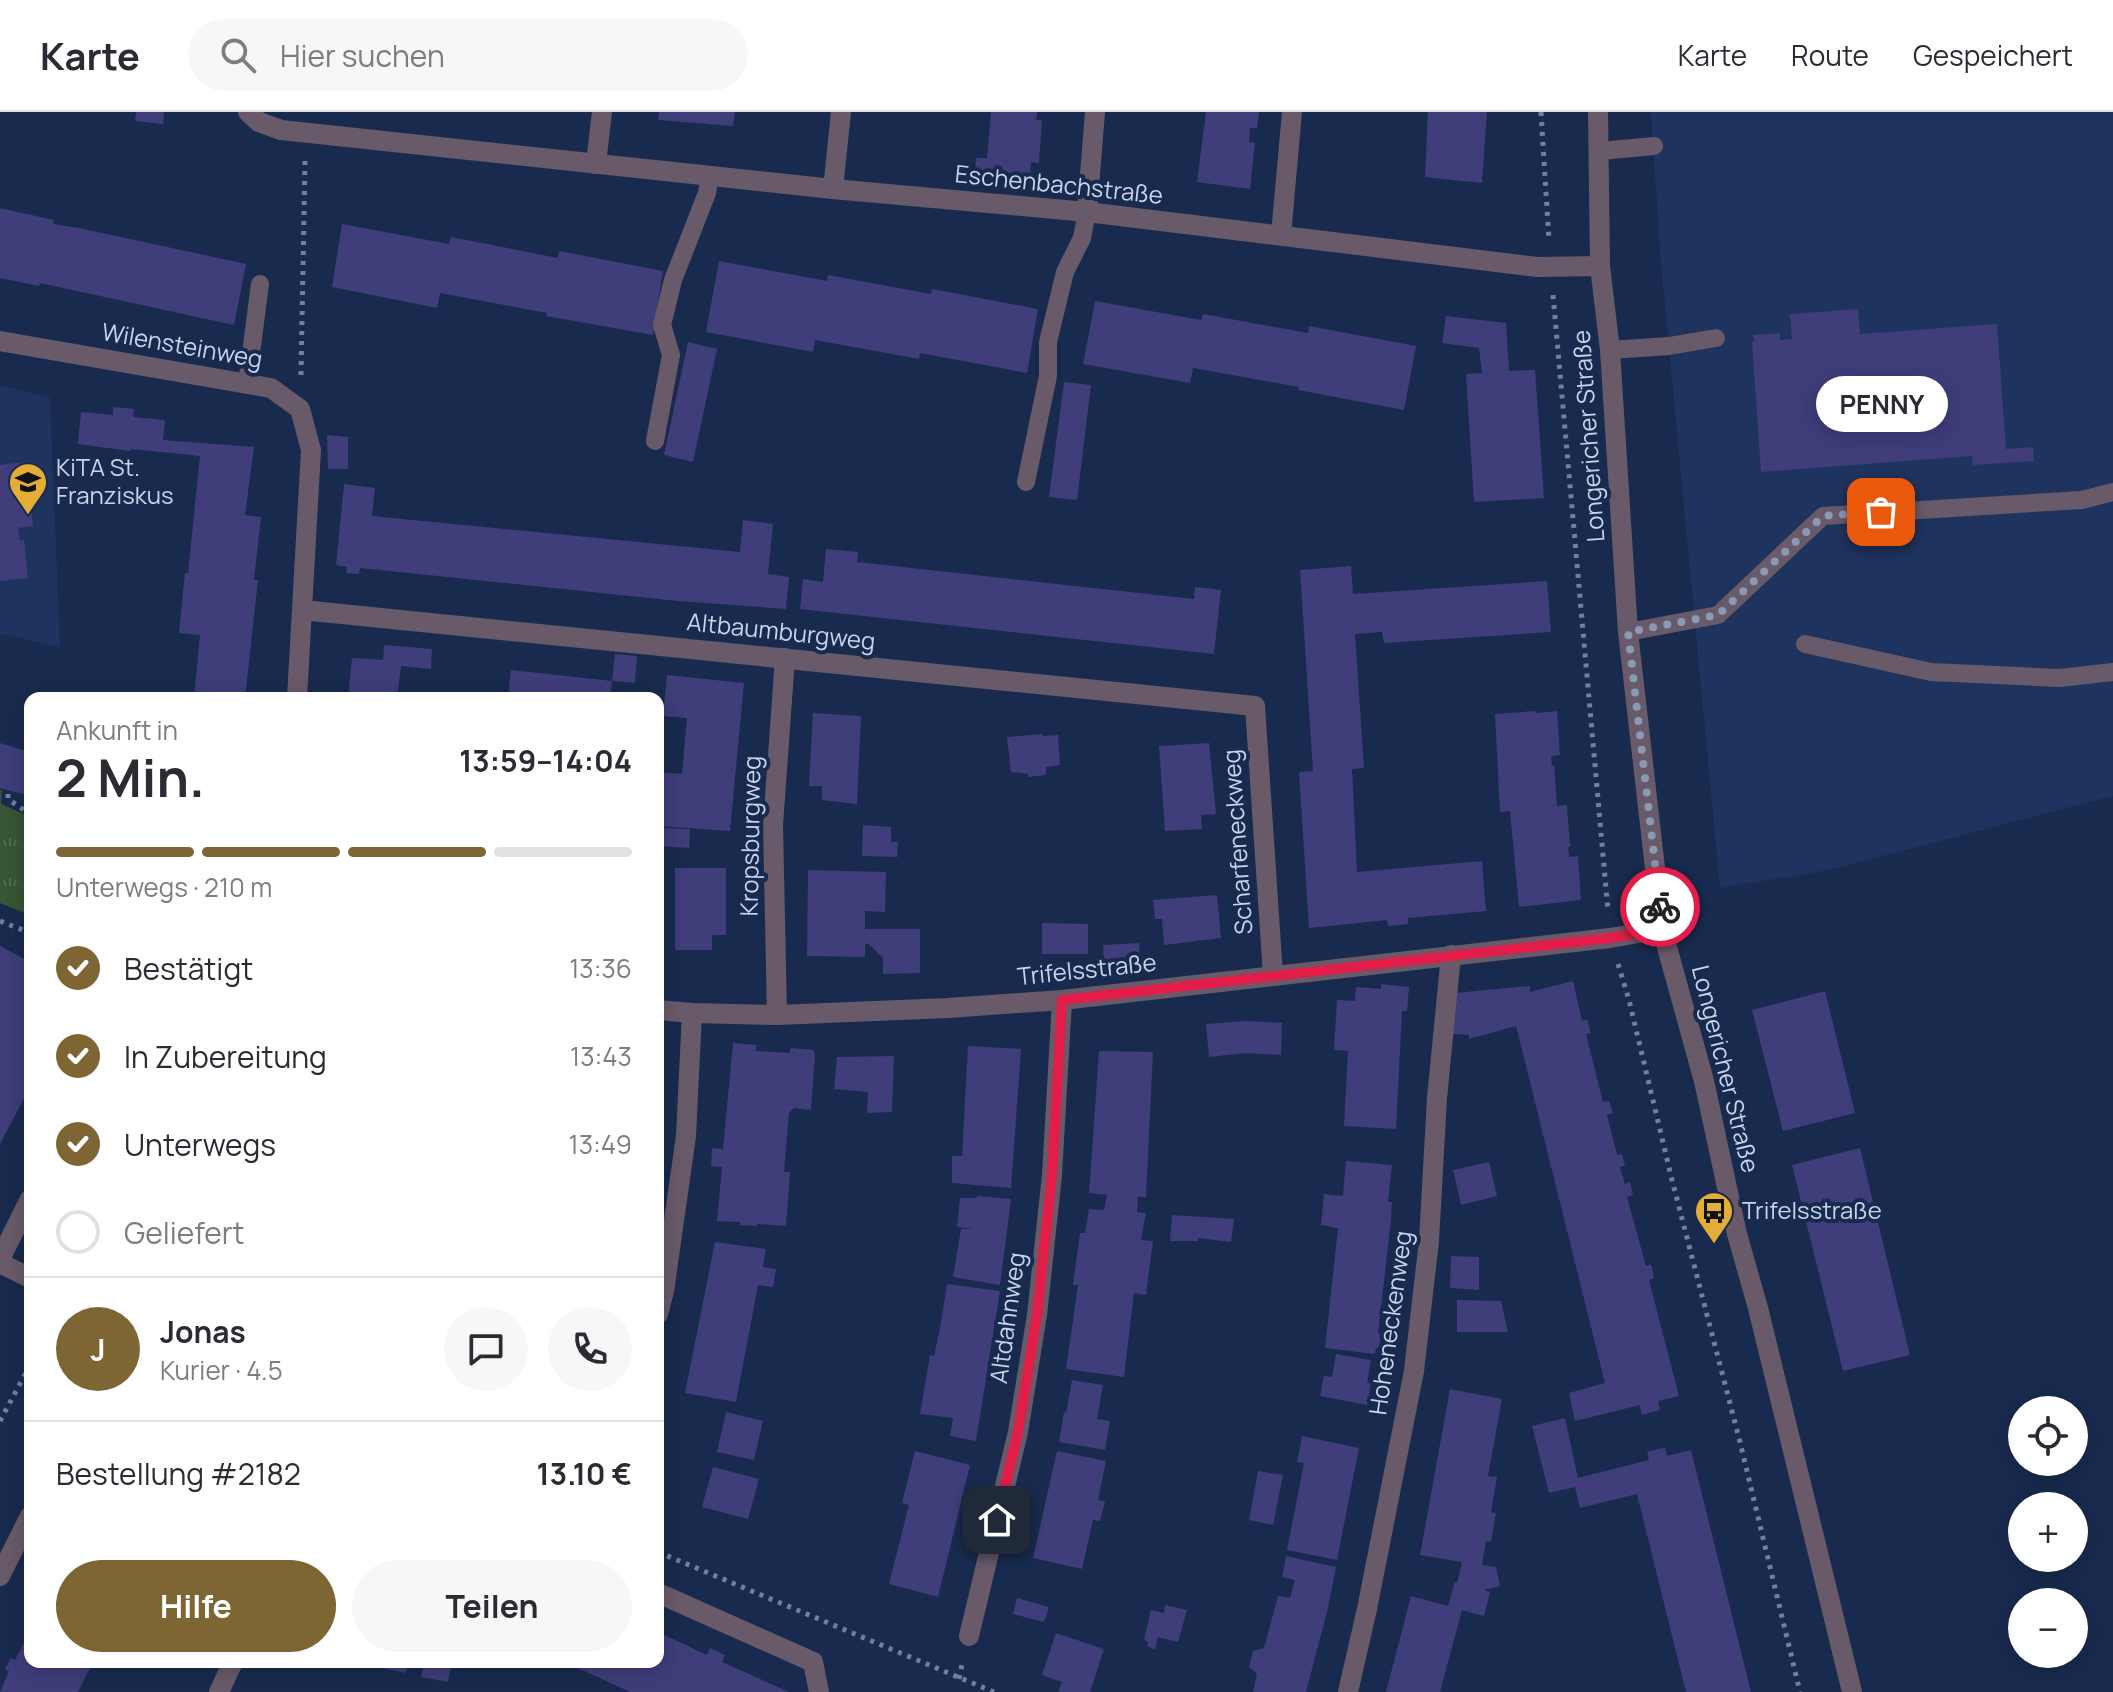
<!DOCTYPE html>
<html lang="de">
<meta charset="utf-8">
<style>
:root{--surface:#fff;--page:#f7f7f7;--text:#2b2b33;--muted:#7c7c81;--line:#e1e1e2;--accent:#7e6634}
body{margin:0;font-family:Manrope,sans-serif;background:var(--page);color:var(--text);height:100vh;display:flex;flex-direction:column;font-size:30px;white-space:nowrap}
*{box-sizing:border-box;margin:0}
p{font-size:26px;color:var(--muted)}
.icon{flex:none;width:44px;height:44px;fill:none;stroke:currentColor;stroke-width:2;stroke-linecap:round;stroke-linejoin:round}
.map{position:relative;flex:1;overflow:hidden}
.drawer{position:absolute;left:24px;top:580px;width:640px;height:976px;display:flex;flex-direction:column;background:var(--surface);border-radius:16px;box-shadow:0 4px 20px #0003}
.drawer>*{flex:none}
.tools{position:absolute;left:2008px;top:1284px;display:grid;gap:16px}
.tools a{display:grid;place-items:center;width:80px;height:80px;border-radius:50%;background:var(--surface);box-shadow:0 4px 20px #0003;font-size:40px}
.pin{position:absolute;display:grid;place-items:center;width:68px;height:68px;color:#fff;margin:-34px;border-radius:16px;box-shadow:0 4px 12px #0006}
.courier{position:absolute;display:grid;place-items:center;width:80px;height:80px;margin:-40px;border:6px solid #e11d48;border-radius:50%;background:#fff;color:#222;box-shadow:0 2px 10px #0007}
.bubble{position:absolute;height:56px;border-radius:28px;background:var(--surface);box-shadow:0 4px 20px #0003;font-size:26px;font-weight:700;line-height:56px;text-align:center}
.overview em{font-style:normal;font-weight:700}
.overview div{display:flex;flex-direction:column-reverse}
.overview{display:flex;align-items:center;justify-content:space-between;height:136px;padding:0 32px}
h1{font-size:52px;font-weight:700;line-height:60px}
.bar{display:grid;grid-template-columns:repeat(4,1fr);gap:12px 8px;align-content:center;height:96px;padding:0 32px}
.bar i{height:10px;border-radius:6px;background:var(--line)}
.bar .active{background:var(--accent)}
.bar p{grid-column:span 4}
.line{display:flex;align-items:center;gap:20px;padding:0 32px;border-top:2px solid var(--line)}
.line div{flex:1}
.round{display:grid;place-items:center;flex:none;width:84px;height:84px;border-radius:42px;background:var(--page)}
ol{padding:0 32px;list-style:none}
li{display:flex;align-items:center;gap:24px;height:88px}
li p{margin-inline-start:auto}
li .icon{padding:8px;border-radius:50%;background:var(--accent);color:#fff;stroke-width:4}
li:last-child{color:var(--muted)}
li i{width:44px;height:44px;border:4px solid var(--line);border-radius:50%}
.primary-button{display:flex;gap:16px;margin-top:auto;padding:16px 32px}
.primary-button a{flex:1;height:92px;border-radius:48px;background:var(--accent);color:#fff;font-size:32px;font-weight:700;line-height:92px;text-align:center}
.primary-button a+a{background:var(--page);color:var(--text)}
header{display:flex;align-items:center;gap:48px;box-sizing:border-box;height:112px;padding:0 40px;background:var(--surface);border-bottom:2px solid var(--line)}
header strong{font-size:38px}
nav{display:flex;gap:44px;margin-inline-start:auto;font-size:28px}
.search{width:560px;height:72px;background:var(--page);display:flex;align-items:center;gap:20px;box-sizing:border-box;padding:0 28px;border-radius:44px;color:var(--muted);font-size:30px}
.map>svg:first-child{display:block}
</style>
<header>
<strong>Karte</strong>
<div class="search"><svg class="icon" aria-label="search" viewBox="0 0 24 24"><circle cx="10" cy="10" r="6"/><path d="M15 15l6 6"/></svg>Hier suchen</div>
<nav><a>Karte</a><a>Route</a><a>Gespeichert</a></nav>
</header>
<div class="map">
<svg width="2113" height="1580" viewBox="0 0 2113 1580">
<defs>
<pattern id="grass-tufts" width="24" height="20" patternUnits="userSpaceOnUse" patternTransform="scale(2)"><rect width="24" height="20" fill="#375635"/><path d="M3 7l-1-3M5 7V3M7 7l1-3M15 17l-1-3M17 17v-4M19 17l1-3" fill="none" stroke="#526d52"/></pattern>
</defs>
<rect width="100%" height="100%" fill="#182b4e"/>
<g fill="#1e335e">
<polygon points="1651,0 2113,0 2113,684 1829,758 1720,776 1660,141"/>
<polygon points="0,273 50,286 60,535 0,522"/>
</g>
<polygon fill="url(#grass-tufts)" points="0,678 2,678 1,692 26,703 30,707 30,803 0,791"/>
<g fill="#3f3d7a">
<polygon points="136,0 164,0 163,12 135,9"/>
<polygon points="659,0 735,0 733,14 658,8"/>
<polygon points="991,0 1037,0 1036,8 1042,8 1039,51 1031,50 1030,67 975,61 976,46 987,46"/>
<polygon points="1206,0 1259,0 1257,16 1250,16 1249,30 1255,31 1250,77 1197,70"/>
<polygon points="1428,0 1487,0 1482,71 1425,65"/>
<polygon points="0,96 54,108 53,112 79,116 246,152 234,213 40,171 39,174 0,166"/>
<polygon points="342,112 449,132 451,125 558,146 559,139 663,159 653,223 546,204 547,201 440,181 437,196 332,175"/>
<polygon points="719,149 827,169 828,163 931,182 932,177 1038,197 1027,261 920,241 919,247 815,228 813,240 706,220"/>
<polygon points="1095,189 1201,208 1203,202 1308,221 1309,214 1416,234 1404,298 1298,278 1299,275 1193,256 1190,271 1083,252"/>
<polygon points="1858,197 1860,222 1997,212 2006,337 2033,335 2034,349 1973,353 1972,344 1761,360 1752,230 1754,230 1753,223 1780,221 1780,228 1792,227 1790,202"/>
<polygon points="1446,204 1506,211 1509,259 1535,258 1544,386 1474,390 1466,262 1482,261 1479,236 1442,231"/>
<polygon points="688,230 717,237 693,350 664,343"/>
<polygon points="1064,270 1091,273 1077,388 1049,385"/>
<polygon points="113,295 134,297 133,305 165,308 163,328 254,335 245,403 261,405 254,468 258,468 245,586 194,586 200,523 179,521 185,461 188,461 200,344 131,337 130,339 78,332 81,300 113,303"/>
<polygon points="327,323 348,325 348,357 328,357"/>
<polygon points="25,350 33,414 18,416 20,429 24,428 28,466 0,469 0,353"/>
<polygon points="344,372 375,376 372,404 740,440 743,408 773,412 768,462 789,465 786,497 678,489 360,456 359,462 346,461 347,455 336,453"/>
<polygon points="826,437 858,440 857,450 1194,487 1195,475 1221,478 1214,542 800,497 803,467 823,470"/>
<polygon points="1351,454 1353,482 1547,469 1551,520 1384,531 1382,520 1355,522 1364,656 1352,657 1357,760 1482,749 1486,799 1408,806 1408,812 1388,814 1387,808 1309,816 1299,660 1313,659 1300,458"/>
<polygon points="384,533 432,537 431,557 401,554 397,586 348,586 352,546 383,548"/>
<polygon points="615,542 637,544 635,571 612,569"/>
<polygon points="511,558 612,569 610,586 508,586"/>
<polygon points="667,563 744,571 730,719 658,714 658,660 682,662 687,606 663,604"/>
<polygon points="1535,599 1536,601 1557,599 1560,643 1551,644 1552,654 1554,653 1557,694 1567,693 1570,735 1568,735 1569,745 1578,744 1581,788 1519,795 1510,699 1500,700 1495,602"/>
<polygon points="813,601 861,604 857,692 822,688 822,674 809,674"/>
<polygon points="1043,622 1043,624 1058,623 1060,653 1046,655 1046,663 1028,665 1028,662 1011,660 1007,625"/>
<polygon points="0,631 30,640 30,684 0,676"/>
<polygon points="1209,631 1216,702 1201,703 1202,717 1165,719 1159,634"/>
<polygon points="863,713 891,715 891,730 898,730 897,745 862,744"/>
<polygon points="658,716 690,717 689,736 658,734"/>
<polygon points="675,756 726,756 726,823 712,823 712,838 675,838"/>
<polygon points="808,758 886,760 885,800 865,799 865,817 920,817 920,861 883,862 883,846 869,832 865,832 865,845 807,844"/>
<polygon points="1217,783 1221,826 1164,833 1162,807 1155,807 1153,788"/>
<polygon points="1042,811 1088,812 1088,842 1042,842"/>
<polygon points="1139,831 1140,855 1104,857 1103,833"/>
<polygon points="0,834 30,850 30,975 0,1032"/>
<polygon points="1573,869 1582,909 1587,907 1591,921 1586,922 1603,990 1609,989 1613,1001 1607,1003 1617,1043 1622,1042 1625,1054 1620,1055 1625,1072 1630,1070 1633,1083 1627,1085 1646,1154 1651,1152 1654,1166 1649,1168 1679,1284 1658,1289 1660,1298 1642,1303 1640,1293 1575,1309 1569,1281 1605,1271 1516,914 1469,927 1469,923 1453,922 1455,881 1530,874 1530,880"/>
<polygon points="1381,872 1409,875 1407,899 1402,899 1396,1017 1344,1014 1348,939 1334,938 1337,888 1355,889 1356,875 1381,877"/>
<polygon points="1825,879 1855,1001 1783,1019 1752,898"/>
<polygon points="1246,909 1282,911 1281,943 1245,941 1209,945 1206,912"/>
<polygon points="733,931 756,933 756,939 789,941 791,936 814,938 815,943 811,998 794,996 789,1001 784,1060 790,1060 786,1114 757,1112 757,1114 740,1113 740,1110 717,1109 722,1055 711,1054 712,1036 723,1037"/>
<polygon points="968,934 1021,937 1011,1076 952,1071 952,1044 962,1044"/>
<polygon points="1099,939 1153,940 1146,1085 1138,1085 1137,1100 1146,1101 1141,1128 1153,1129 1146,1183 1134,1181 1124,1265 1066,1257 1078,1173 1073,1173 1080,1121 1085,1121 1089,1097 1104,1098 1107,1083 1089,1081"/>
<polygon points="894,944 892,1000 867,1001 868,980 834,977 837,945"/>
<polygon points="1860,1036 1910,1243 1843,1259 1792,1053"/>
<polygon points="1346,1049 1392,1053 1388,1090 1392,1090 1391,1108 1378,1221 1381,1222 1379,1236 1376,1236 1375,1242 1325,1236 1338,1116 1321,1113 1324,1082 1343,1084"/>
<polygon points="1489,1050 1497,1084 1461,1093 1453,1058"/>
<polygon points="977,1084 1011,1087 1000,1173 953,1165 961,1117 974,1117 957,1115 960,1086 977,1086"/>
<polygon points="1172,1103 1234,1107 1231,1130 1198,1126 1198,1129 1170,1129"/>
<polygon points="715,1130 766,1137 763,1155 776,1157 773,1175 758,1173 736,1290 685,1281"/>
<polygon points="1451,1144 1479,1145 1479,1178 1450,1176"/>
<polygon points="947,1172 1000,1179 976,1329 950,1324 953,1306 920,1302 930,1243 934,1244 940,1216"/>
<polygon points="1457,1188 1501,1189 1508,1220 1457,1220"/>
<polygon points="1336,1242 1371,1248 1367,1271 1371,1271 1367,1293 1320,1284 1324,1264 1332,1265"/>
<polygon points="1072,1268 1103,1273 1097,1307 1110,1309 1105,1338 1059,1330 1064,1300 1066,1301"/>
<polygon points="1450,1277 1502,1287 1488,1364 1497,1365 1491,1400 1496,1401 1491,1430 1486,1429 1482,1453 1496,1455 1500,1474 1484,1478 1490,1480 1484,1504 1462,1498 1440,1580 1386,1580 1411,1484 1448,1494 1455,1470 1457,1471 1462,1450 1420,1443"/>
<polygon points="726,1300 763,1309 754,1348 717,1340"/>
<polygon points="1565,1306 1578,1366 1649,1348 1647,1340 1665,1335 1667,1344 1691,1338 1751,1580 1686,1580 1637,1382 1580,1396 1575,1375 1549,1381 1532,1314"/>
<polygon points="1302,1324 1359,1336 1337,1448 1287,1438 1304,1351 1297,1350"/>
<polygon points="915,1339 970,1353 938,1485 889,1472 909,1393 902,1391"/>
<polygon points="1057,1339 1106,1349 1098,1388 1105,1389 1100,1409 1093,1408 1082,1457 1033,1446"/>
<polygon points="713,1355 759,1367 748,1407 702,1395"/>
<polygon points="1258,1359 1283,1363 1273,1413 1249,1408"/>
<polygon points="1286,1444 1336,1455 1328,1496 1306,1580 1253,1580 1257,1562 1249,1555 1253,1539 1264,1536 1278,1484 1290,1486 1295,1468 1282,1465"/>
<polygon points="1017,1486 1049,1495 1044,1510 1013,1502"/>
<polygon points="1165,1493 1187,1498 1178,1530 1158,1525 1155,1538 1147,1534 1148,1530 1144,1528 1151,1498 1164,1501"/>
<polygon points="30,1520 30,1550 93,1550 78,1580 0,1580 9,1559 5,1557 11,1546 15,1548"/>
<polygon points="658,1520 707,1543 710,1536 725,1543 722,1550 789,1580 630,1580 565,1550 658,1550"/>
<polygon points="1056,1521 1104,1537 1090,1580 1058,1580 1062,1570 1042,1563"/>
<polygon points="357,1550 408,1550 406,1561"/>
<polygon points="417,1550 452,1550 448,1570 421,1565 424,1553"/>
</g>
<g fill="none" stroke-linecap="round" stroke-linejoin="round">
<g stroke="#70809d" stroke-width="5" stroke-dasharray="4 6" stroke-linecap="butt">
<polyline points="1541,0 1549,129"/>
<polyline points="1553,183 1608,799"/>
<polyline points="301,263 305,49"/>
<polyline points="8,682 8,687 30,702"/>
<polyline points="0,809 30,821"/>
<polyline points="1618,852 1629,888 1672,1068 1740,1330 1800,1580"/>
<polyline points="0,1309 30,1253"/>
<polyline points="658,1440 994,1580"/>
<polyline points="959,1567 963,1548"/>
</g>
<g stroke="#695a6a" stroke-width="18">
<polyline points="1600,39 1654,34"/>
<polyline points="1610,238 1669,234 1716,226"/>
<polyline points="247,272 260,172"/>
<polyline points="655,329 671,243 662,213 673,168 707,81 710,64"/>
<polyline points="1026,370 1048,264 1048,230 1065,160 1082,126 1087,100"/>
<polyline points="1628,520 1718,503 1823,404 2082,388 2113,380"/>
<polyline points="1805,532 1931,560 2060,566 2113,560"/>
</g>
<g stroke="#695a6a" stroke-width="20">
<polyline points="248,0 259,10 281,18 833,77 1087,100 1537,155 1600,154"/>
<polyline points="596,52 602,0"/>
<polyline points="833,77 841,0"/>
<polyline points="1087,100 1095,0"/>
<polyline points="1281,123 1292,0"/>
<polyline points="0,229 271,276 300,297 311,338 297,586"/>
<polyline points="302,498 1255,594 1273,863"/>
<polyline points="658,898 692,901 777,903 948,896 1062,888 1610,826 1662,817"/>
<polyline points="777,903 773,713 785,546"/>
<polyline points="0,1147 30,1087"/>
<polyline points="0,1151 30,1166"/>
<polyline points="658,1202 664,1179 686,1024 692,901"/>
<polyline points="0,1464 30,1404"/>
<polyline points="658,1481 813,1550 819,1580"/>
<polyline points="969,1524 1018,1320 1037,1203 1052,1063 1062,888"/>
<polyline points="219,1580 233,1550"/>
<polyline points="1348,1580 1367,1497 1414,1259 1429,1129 1437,986 1451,843"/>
</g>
<polyline stroke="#695a6a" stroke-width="20" points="1598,0 1600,154 1610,238 1628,520 1662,817 1704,969 1737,1122 1758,1196 1852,1580"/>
</g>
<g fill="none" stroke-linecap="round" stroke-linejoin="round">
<polyline stroke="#8a99b4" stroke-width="8" stroke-dasharray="0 14.4" points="1660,795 1628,520 1718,503 1823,404 1881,400"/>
<polyline stroke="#e11d48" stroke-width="10" points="997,1408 1018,1320 1037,1203 1052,1063 1062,888 1610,826 1662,817 1660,795"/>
</g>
<defs>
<symbol id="school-pin" viewBox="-11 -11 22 30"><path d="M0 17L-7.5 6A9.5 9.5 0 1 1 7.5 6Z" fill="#e4ad35" stroke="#182b4e"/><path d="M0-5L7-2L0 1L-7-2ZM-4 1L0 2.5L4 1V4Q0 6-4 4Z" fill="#111"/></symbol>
<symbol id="bus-pin" viewBox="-11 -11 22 30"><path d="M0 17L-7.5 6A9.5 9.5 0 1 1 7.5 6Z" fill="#e4ad35" stroke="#182b4e"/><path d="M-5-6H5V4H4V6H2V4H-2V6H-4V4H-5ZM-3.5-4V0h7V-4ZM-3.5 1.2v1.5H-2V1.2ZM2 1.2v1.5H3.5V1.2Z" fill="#111"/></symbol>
</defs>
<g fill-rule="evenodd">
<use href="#school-pin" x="6" y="348" width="44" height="60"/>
<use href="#bus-pin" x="1692" y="1077" width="44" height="60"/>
</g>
<g text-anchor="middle" stroke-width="8" stroke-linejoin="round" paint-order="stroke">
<g font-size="24" fill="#c7d4eb" stroke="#182b4e">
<text transform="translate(1059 73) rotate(6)" y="8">Eschenbachstraße</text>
<text transform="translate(182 234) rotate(10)" y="8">Wilensteinweg</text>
<text transform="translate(1589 324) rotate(-94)" y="8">Longericher Straße</text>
<text transform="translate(781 520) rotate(6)" y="8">Altbaumburgweg</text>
<text transform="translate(751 724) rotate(-89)" y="8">Kropsburgweg</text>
<text transform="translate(1238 730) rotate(-94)" y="8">Scharfeneckweg</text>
<text transform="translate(1087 858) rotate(-6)" y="8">Trifelsstraße</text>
<text transform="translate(1725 957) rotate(76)" y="8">Longericher Straße</text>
<text transform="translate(1008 1206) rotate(-82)" y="8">Altdahnweg</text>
<text transform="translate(1391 1211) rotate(-82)" y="8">Hoheneckenweg</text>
</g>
<g font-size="24" fill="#c7d4eb" stroke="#182b4e" text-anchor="start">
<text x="56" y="364">KiTA St.<tspan x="56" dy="28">Franziskus</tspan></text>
<text x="1742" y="1107">Trifelsstraße</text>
</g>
</g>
</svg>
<div class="tools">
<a><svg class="icon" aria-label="locate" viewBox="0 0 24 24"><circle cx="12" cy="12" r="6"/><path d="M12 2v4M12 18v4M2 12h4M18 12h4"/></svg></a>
<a>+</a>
<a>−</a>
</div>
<div class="pin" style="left:1881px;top:400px;background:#ea580c"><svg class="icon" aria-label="bag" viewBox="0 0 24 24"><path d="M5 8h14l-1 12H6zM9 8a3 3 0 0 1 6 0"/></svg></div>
<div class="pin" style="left:997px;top:1408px;background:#1f2937"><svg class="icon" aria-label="home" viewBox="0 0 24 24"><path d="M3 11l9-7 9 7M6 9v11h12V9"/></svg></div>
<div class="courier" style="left:1660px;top:795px"><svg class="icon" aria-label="bike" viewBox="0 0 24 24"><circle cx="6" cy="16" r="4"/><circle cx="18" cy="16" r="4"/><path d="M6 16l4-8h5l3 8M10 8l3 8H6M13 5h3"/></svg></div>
<div class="bubble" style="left:1816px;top:264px;width:132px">PENNY</div>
<section class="drawer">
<div class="overview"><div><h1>2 Min.</h1><p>Ankunft in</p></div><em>13:59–14:04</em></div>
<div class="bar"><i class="active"></i><i class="active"></i><i class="active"></i><i></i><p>Unterwegs · 210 m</p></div>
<ol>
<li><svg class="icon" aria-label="check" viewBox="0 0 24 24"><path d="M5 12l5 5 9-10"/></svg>Bestätigt<p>13:36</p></li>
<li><svg class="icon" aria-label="check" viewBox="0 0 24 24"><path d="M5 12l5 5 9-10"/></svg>In Zubereitung<p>13:43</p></li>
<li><svg class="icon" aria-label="check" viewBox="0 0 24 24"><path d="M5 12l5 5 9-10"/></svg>Unterwegs<p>13:49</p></li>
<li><i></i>Geliefert</li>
</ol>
<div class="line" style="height:144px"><b class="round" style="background:var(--accent);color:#fff">J</b><div><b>Jonas</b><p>Kurier · 4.5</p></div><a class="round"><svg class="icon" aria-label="chat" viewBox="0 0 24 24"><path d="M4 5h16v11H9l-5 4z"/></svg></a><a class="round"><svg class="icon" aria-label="phone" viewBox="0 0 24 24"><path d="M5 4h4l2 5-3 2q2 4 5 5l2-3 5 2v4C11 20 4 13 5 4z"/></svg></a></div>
<div class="line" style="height:104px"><div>Bestellung #2182</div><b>13.10 €</b></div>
<div class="primary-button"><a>Hilfe</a><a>Teilen</a></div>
</section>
</div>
